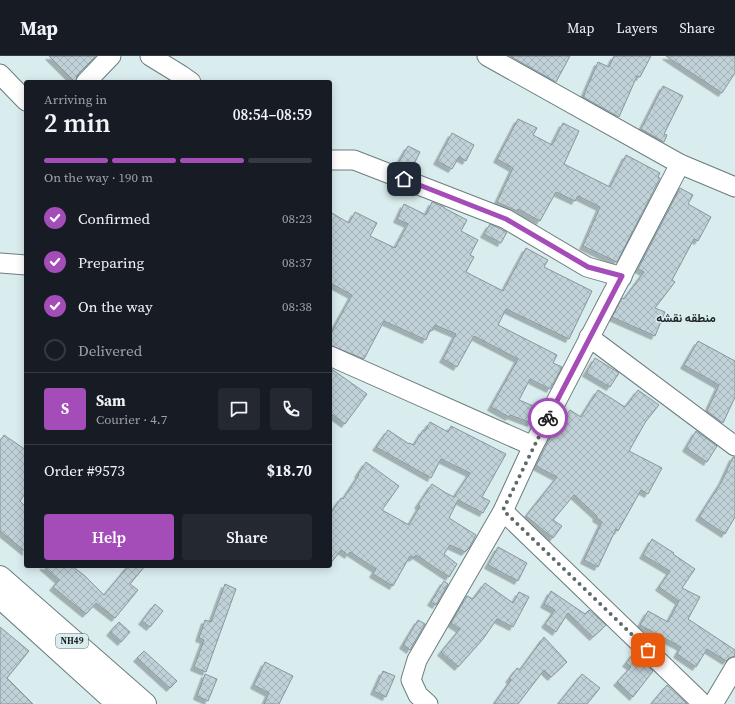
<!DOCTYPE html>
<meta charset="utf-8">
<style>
:root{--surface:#171b24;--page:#242831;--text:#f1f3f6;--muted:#9ea1a6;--line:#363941;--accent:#a44cb8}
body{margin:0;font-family:"Source Serif 4",Vazirmatn,serif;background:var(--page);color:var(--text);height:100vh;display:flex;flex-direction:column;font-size:15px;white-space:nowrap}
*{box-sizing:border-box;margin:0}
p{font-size:13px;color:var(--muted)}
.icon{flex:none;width:22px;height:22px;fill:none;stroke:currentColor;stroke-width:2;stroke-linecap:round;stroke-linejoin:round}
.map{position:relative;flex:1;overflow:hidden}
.details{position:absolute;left:24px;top:24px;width:308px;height:488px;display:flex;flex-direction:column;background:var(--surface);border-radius:4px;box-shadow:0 2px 10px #0003}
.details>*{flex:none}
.pin{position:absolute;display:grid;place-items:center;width:34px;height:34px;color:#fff;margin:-17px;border-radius:8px;box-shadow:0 2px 6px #0006}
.courier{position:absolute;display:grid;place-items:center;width:40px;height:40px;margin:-20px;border:3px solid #a44cb8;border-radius:50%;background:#fff;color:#222;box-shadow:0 1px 5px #0007}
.headline em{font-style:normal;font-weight:600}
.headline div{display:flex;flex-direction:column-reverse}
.headline{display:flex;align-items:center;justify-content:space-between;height:68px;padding:0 20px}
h1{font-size:26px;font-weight:600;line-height:30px}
.bar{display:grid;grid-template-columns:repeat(4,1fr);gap:6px 4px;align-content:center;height:48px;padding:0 20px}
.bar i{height:5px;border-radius:3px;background:var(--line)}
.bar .active{background:var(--accent)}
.bar p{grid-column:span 4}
.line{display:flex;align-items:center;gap:10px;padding:0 20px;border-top:1px solid var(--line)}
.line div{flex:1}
.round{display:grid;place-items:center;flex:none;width:42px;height:42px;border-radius:4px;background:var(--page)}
ol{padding:0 20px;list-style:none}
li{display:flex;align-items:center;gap:12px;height:44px}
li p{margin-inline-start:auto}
li .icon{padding:4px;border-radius:50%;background:var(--accent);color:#fff;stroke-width:4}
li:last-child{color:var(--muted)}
li i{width:22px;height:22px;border:2px solid var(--line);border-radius:50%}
.primary-button{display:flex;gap:8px;margin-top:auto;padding:8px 20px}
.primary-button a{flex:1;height:46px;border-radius:4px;background:var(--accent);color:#fff;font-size:16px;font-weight:600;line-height:46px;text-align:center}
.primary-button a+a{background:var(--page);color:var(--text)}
header{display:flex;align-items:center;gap:24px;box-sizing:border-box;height:56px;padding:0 20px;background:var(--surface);border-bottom:1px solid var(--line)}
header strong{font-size:19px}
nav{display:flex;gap:22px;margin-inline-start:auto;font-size:14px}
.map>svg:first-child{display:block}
</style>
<header>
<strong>Map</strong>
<nav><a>Map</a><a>Layers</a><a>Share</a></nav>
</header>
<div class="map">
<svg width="735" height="648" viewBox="0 0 735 648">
<defs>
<pattern id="building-cross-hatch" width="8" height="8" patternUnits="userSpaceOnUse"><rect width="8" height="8" fill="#c0d1d7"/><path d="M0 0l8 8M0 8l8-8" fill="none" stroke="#a4b3b8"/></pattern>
<filter id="shadow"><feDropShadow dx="-3.5" dy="3.5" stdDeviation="0" flood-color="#0004"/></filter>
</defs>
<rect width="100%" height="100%" fill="#daedee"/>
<g fill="url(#building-cross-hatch)" stroke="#87969d" filter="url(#shadow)">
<polygon points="49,0 95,0 95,1 78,18 75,26"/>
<polygon points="510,0 570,0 556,26"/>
<polygon points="614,0 651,0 640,21 637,20 619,61 583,41 598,6 609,11"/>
<polygon points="666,0 735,0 735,17 722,37"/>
<polygon points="663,30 683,40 664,78 667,79 664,86 641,73"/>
<polygon points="518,63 537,72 533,79 552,89 563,67 579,75 564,108 610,131 626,99 660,117 658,121 660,122 617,206 583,190 600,151 578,140 575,145 556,136 540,165 518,153 517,155 497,146 513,112 497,103"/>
<polygon points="452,77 474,89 466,105 459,101 452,113 437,105"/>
<polygon points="408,90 420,96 411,114 397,109"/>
<polygon points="680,132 693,139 688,148 711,161 698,185 694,183 672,224 675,226 655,252 665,256 655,280 612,261 622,242 624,243 644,216 638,213"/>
<polygon points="432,146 444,151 444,152 467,164 461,175 478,184 470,199 474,201 466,216 503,235 526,192 548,204 544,211 592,235 569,283 506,253 498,269 557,299 553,307 562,311 550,333 530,323 519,344 538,352 531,367 510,359 509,361 491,351 518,303 474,280 457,311 443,303 456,278 435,269 432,275 430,274 426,284 384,265 364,303 330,289 330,279 352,239 330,227 330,156 349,167 355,156 377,167 370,180 395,192 408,168 397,163 404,148 426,159"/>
<polygon points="490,168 507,176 501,187 484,178"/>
<polygon points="698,285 735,305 735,341 723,367 707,355 719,329 684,309"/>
<polygon points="595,302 619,317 610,331 586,317"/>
<polygon points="330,312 367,338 345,368 330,357"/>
<polygon points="598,334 625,351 638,334 659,349 646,365 629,395 662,412 648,438 641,434 618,475 616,473 598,511 584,504 602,466 596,462 597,460 574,439 553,464 562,470 553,482 526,460 557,421 536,410 553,376 554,377 570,354 581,361"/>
<polygon points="430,366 448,376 451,370 506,398 482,441 490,445 483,457 458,444 449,462 476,479 469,492 465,496 450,489 444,498 457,508 449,521 416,499 413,502 410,500 393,530 373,518 376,513 350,496 348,499 341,494 330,508 330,458 341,442 343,443 359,419 358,418 366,406 399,430 382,454 409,469 420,450 418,449 432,428 446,437 454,441 470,417 441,403 431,422 376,391 388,374 409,388 409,387 414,389 423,374 425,375"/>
<polygon points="696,375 717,390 707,406 686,392"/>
<polygon points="4,379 26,394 26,436 20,445 26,451 26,496 0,475 0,385"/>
<polygon points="733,401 735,401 735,461 725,478 699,461 722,425"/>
<polygon points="652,483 674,497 673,498 695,513 682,532 700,541 688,563 735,594 735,600 729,602 726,605 707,593 696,611 677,598 681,591 640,569 648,555 668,566 679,545 659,531 670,515 643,499"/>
<polygon points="498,491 527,507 518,525 488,509"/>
<polygon points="43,510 72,510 85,520 104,539 128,510 145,510 130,528 138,534 115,562 96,547 86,558 53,531 59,524"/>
<polygon points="444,525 448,528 436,549 431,546"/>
<polygon points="485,527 513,547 519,536 529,541 513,571 497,563 483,583 458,611 441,596 460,573 451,567 467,540 473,543"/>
<polygon points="225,528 236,533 206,616 194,611 204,584 199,582 205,564 211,566"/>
<polygon points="551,535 585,558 589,554 606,569 593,581 568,557 556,576 545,568 555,554 544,548"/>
<polygon points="155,548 163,555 150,571 142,565"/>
<polygon points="418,564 425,568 410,594 403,589"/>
<polygon points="119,566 130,576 121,586 110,576"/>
<polygon points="0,571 29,595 7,622 33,648 0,648"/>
<polygon points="544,581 567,606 551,621 544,614 518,648 494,648 511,624 509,623 517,612 520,614"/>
<polygon points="144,595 177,625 170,632 137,602"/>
<polygon points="634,597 653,615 633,641 617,626 631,611 626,607"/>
<polygon points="265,606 293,620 279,648 264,648 269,637 254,629"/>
<polygon points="383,615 395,620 386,641 374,635"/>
<polygon points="205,618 217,623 208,645 197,640"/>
<polygon points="582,618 600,632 587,648 558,648"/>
<polygon points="667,629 687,648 651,648"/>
</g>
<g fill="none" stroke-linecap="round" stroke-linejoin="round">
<defs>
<g id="minor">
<polyline points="150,0 181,19 191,26"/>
<polyline points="487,0 680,108 735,131"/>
<polyline points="0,18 26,45"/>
<polyline points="86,26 111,0"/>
<polyline points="330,104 354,104 506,163 587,211 622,221"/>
<polyline points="0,207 26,209"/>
<polyline points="589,281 735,390"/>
<polyline points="330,300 533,390"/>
<polyline points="503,455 703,648"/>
<polyline points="428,648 418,639 411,624 417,604 503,455 533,390 680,108"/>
<polyline points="713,648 735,611"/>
</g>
<g id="highway">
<polyline points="0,521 145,648"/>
<polyline points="0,541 118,648"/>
</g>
</defs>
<use href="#minor" stroke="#6c7d7e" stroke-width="21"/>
<use href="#highway" stroke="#6c7d7e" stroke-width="24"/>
<use href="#minor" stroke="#fff" stroke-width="19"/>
<use href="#highway" stroke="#fff" stroke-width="22"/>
</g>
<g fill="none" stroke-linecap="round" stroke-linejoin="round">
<polyline stroke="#5e6a6a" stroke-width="4" stroke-dasharray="0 7.2" points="548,362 503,454 648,594"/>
<polyline stroke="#a44cb8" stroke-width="5" points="404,123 506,163 588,211 622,220 548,362"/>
</g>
<g text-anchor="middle" stroke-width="3" stroke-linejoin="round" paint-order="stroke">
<rect fill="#daedee" stroke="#556060" stroke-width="1" x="56" y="578" width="32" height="14" rx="3"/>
<g font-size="9" font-weight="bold" fill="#1c2323">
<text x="72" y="588">NH49</text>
</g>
<g font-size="12" font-weight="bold" fill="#1c2323" stroke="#daedee">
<text x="686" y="266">منطقه نقشه</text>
</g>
</g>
</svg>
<div class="pin" style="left:648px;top:594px;background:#ea580c"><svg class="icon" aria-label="bag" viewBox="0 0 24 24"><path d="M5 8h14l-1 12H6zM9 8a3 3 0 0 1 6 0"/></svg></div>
<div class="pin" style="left:404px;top:123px;background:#1f2937"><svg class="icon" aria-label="home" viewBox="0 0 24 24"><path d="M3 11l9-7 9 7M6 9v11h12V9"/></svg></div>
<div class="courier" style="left:548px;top:362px"><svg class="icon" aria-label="bike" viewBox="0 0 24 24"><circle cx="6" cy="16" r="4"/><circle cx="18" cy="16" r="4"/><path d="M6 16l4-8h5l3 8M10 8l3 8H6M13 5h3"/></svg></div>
<section class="details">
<div class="headline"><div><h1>2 min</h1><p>Arriving in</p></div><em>08:54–08:59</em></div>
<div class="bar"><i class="active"></i><i class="active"></i><i class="active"></i><i></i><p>On the way · 190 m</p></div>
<ol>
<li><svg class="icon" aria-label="check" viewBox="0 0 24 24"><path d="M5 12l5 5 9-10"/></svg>Confirmed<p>08:23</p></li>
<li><svg class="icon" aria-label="check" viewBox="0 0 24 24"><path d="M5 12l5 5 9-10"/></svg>Preparing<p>08:37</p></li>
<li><svg class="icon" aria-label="check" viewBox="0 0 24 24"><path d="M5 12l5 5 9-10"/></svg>On the way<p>08:38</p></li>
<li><i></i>Delivered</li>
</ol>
<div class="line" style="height:72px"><b class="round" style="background:var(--accent);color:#fff">S</b><div><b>Sam</b><p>Courier · 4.7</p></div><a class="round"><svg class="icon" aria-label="chat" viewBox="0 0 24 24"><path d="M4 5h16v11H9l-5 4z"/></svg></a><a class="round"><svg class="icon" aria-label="phone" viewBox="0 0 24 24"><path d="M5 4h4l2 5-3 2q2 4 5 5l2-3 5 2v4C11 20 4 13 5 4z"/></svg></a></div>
<div class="line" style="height:52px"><div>Order #9573</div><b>$18.70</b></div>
<div class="primary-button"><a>Help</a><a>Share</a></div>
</section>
</div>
